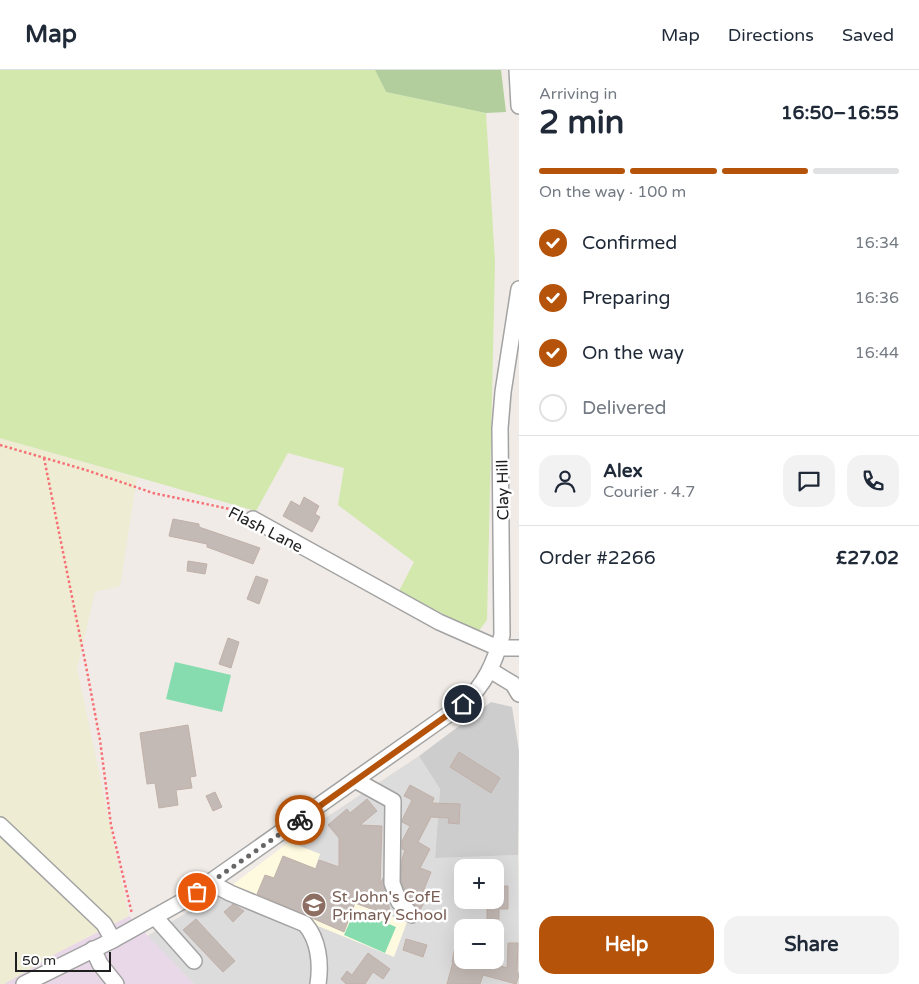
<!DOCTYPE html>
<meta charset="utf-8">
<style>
:root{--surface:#fff;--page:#f2f2f3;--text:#1f2937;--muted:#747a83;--line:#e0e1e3;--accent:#b45309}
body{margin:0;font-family:"Varela Round",sans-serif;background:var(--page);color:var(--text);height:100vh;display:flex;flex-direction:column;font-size:19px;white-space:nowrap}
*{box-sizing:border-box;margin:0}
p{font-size:16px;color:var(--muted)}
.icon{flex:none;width:28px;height:28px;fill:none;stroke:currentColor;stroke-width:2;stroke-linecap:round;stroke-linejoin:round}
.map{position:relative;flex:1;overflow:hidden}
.drawer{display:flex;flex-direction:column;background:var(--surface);width:400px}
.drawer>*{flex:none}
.buttons{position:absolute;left:454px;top:789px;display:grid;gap:10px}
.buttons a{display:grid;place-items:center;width:50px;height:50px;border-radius:10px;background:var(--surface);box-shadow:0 5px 20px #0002;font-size:25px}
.scale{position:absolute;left:15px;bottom:12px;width:96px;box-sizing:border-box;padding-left:5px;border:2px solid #1f1f1f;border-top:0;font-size:14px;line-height:18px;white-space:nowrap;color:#1f1f1f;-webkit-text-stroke:4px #fff;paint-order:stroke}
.pin{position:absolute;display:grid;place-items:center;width:42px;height:42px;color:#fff;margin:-21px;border:2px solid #fff;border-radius:50%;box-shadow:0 1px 5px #0007}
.courier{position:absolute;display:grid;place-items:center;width:50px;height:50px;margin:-25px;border:4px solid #b45309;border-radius:50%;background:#fff;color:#222;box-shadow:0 1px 6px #0007}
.overview em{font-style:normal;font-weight:700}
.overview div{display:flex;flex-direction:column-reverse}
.overview{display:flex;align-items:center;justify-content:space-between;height:85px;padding:0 20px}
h1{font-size:32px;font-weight:700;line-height:38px}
.bar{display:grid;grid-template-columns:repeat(4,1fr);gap:8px 5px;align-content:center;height:60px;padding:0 20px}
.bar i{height:6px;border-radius:4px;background:var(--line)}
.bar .current{background:var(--accent)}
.bar p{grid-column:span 4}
.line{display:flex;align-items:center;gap:12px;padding:0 20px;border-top:1px solid var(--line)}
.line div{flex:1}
.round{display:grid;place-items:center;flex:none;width:52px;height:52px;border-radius:15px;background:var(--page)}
ol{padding:0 20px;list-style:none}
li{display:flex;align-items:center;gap:15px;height:55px}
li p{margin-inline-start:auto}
li .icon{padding:5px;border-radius:50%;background:var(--accent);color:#fff;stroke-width:4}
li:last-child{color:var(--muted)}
li i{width:28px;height:28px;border:2px solid var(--line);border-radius:50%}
.button{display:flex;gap:10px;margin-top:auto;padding:10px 20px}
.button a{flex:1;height:58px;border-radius:15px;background:var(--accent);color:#fff;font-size:20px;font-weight:700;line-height:58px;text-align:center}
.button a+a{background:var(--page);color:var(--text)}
header{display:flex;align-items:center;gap:30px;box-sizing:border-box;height:70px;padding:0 25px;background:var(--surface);border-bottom:1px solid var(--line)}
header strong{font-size:24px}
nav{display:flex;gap:28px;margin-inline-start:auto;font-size:18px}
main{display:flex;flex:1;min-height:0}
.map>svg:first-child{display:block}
</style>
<header>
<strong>Map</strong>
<nav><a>Map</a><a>Directions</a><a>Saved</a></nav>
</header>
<main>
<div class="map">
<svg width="519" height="914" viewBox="0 0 519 914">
<rect width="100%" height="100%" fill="#f0ebe6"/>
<path fill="#dddcdc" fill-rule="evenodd" d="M 419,686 L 440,719 L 435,787 L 518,785 L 519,914 L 194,914 L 147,866 L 227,819 L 307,817 L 320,784 L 289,772 ZM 462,798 L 495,798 L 495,830 L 462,830 ZM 462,858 L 495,858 L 495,890 L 462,890 Z"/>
<polygon fill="#e9d8e8" points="129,846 194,914 4,914 57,883"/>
<polygon fill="#fefae0" points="289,772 320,784 308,817 407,852 394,887 227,819"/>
<polygon fill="#cdcdcd" points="491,632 512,637 519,681 518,785 435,788 440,719 419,686"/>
<polygon fill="#eeecd2" points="0,368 137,408 120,516 95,522 77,598 129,846 57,883 4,914 0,914"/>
<polygon fill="#d2e8ad" points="0,0 375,0 386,22 486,43 495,192 487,550 478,562 399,521 414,492 338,435 344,398 288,383 256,441 0,368"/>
<polygon fill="#b1ce9c" points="375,0 501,0 506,42 486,43 386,22"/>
<g fill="#86dcaf">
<polygon points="175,592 231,605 222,642 166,629"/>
<polygon points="355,840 396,857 385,883 344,865"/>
</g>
<g fill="#c4bab5" stroke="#c1b0a8">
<polygon points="304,427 319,436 315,444 320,447 312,462 283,446 291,431 300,436"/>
<polygon points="173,449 199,454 199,457 260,478 253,494 207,477 207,474 169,466"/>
<polygon points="188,491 207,494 205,504 187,501"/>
<polygon points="256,506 268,510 259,534 247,529"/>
<polygon points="228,568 239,572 231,598 219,594"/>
<polygon points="188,655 196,706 190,707 192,718 176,720 178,735 159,738 155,713 147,714 140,663"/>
<polygon points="459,682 500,708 491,723 450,697"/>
<polygon points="410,715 434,728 432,733 460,734 459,754 448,753 449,748 431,747 418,772 430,779 420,798 431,802 421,827 426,829 420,840 407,827 401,811 402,789 405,780 402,779 402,771 410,756 402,752 402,750 412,730 404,726"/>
<polygon points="215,722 222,737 213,741 206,726"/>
<polygon points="367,729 377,741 360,755 382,756 380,814 383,808 391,846 355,833 344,862 257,824 265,805 274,808 283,786 316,799 319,790 339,797 339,768 328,755 347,739 350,743"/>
<polygon points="495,816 508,816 508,839 499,839 499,849 487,849 487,830 495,830"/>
<polygon points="233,834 244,841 233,852 224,842"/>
<polygon points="196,849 235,891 223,902 183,860"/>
<polygon points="458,862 462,862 462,890 482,890 507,898 508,873 518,873 517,901 519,905 516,914 483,905 480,914 447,914 453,892 452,892"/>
<polygon points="406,869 427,875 423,887 403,880"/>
<polygon points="368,883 390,899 383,909 373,902 365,914 346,914 341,909 347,901 352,905"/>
</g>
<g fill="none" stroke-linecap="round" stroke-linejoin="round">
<defs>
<g id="minor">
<polyline points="517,0 519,36"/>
<polyline points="253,449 439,552 498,578 518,578"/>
<polyline points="490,600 513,614 519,624"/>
<polyline points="355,710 393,731 392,813 399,832 412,845"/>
<polyline points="0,755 104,854 113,870"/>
<path d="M 211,813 L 230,823 L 305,854 C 319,870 321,894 318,914"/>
<polyline points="155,847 194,891"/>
<polyline points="93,879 100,894 116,914"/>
<path d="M 24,914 L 113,870 L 183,831 L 463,634 C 485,615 495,592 502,565 L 500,358 L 503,322 L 519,219"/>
</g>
</defs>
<use href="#minor" stroke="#a3a3a3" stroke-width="18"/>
<g stroke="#f67075" stroke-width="2.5" stroke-dasharray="2.5 2.5" stroke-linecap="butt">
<polyline points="0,375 86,400 153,423 230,439 241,444"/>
<polyline points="44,388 86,596 100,670 111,755 132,844"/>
</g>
<use href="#minor" stroke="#fff" stroke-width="15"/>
</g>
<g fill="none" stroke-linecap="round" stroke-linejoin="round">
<polyline stroke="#686665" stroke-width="5" stroke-dasharray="0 9" points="197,822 300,750"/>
<polyline stroke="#b45309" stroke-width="6" points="300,750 463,634"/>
</g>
<defs>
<symbol id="school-disc" viewBox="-11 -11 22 22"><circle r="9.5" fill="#8d6e63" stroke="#fff"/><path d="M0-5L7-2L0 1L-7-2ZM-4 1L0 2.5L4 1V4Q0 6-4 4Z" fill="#fff"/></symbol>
</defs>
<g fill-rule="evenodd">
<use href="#school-disc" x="300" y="821" width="28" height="28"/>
</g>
<g text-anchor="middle" stroke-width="5" stroke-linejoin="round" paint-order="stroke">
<g font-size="16" fill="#1f1f1f" stroke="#fff">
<text transform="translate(502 420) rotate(-91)" y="6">Clay Hill</text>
<text transform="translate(266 459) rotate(27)" y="6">Flash Lane</text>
</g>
<g font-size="16" fill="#785e54" stroke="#fff" text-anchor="start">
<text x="332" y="832">St John's CofE<tspan x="332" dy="18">Primary School</tspan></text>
</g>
</g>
</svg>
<div class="buttons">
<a>+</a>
<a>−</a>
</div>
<div class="scale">50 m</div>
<div class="pin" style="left:197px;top:822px;background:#ea580c"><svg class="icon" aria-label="bag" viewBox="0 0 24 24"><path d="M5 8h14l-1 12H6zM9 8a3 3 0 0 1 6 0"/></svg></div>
<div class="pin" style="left:463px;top:634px;background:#1f2937"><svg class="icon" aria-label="home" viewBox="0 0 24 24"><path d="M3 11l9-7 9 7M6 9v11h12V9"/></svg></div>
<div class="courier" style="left:300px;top:750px"><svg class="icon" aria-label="bike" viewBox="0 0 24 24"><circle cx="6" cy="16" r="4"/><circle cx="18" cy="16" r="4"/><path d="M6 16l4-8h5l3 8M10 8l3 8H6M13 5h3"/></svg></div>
</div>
<section class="drawer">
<div class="overview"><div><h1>2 min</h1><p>Arriving in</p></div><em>16:50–16:55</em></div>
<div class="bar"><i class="current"></i><i class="current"></i><i class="current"></i><i></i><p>On the way · 100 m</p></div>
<ol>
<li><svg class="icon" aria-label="check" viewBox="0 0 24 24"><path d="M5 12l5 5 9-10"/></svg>Confirmed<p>16:34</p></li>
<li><svg class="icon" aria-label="check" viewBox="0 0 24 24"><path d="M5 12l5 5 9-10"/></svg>Preparing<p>16:36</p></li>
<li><svg class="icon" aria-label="check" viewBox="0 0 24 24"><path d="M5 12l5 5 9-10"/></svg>On the way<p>16:44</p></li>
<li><i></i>Delivered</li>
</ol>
<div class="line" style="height:90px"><a class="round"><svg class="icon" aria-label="person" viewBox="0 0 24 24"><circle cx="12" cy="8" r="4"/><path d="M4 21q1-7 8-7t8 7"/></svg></a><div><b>Alex</b><p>Courier · 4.7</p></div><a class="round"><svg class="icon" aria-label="chat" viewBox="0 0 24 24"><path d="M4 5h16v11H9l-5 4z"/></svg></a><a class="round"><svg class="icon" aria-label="phone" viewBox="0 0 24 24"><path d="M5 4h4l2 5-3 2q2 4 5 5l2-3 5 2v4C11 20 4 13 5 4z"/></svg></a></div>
<div class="line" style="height:65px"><div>Order #2266</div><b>£27.02</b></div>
<div class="button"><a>Help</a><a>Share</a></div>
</section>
</main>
